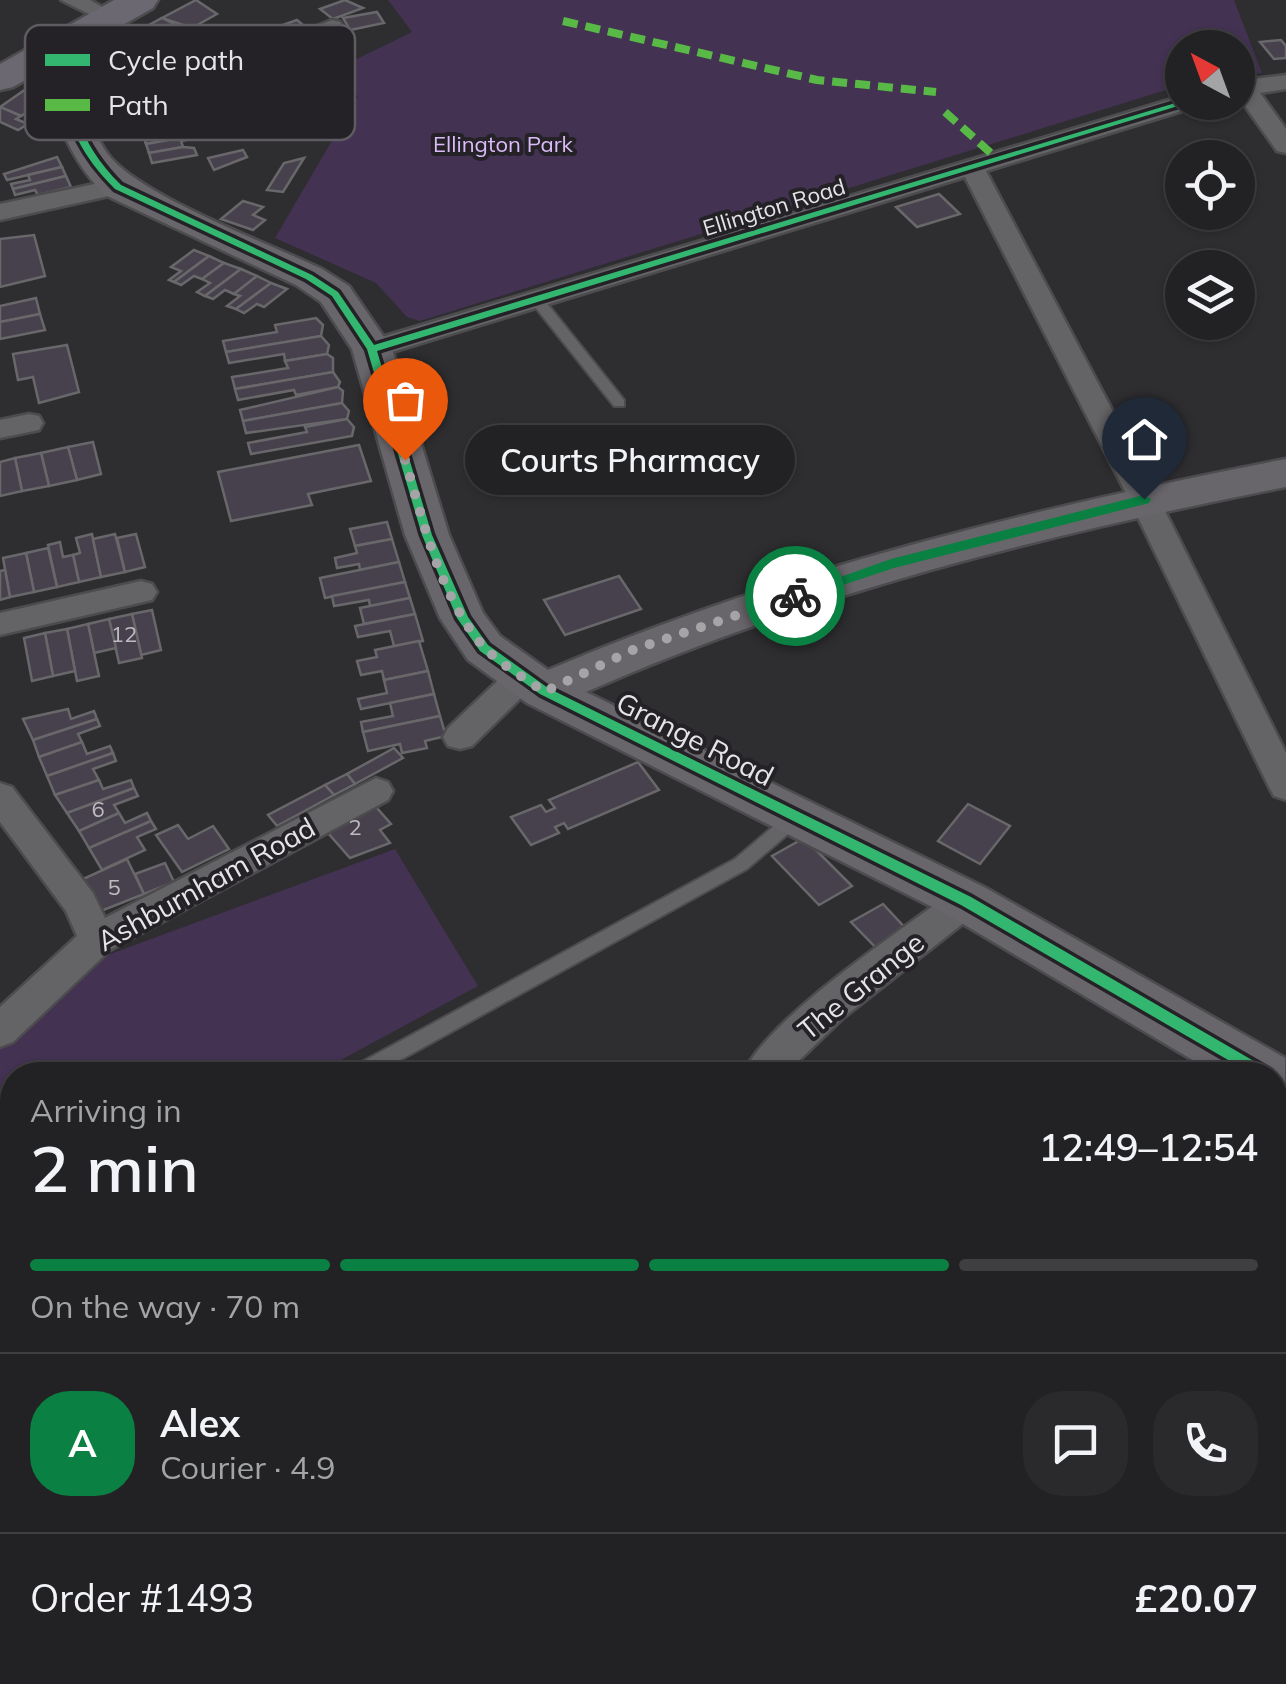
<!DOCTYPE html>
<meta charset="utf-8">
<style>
:root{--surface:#222224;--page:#2a2a2c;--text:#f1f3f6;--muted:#a2a4a6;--line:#3f3f41;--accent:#0b8043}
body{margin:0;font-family:Mulish,sans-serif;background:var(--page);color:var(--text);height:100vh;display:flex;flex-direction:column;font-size:38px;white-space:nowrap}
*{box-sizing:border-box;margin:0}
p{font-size:32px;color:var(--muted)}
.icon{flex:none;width:55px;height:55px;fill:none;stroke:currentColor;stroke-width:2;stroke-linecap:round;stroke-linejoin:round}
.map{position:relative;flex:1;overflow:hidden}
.sheet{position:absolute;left:0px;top:1062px;width:1288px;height:622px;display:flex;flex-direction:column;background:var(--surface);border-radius:40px 40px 0 0;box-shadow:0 2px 8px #0004,0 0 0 2px var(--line)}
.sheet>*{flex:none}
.needle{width:65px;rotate:319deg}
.tools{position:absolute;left:1165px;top:30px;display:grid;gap:20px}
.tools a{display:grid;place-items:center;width:90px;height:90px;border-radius:50%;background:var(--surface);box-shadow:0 2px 8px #0004,0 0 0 2px var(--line);font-size:50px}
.pin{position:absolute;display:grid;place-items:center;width:85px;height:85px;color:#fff;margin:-102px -42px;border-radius:50% 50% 50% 0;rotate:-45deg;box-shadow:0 0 10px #0007}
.pin .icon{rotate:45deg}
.courier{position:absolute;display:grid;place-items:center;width:100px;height:100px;margin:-50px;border:8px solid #0b8043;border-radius:50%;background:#fff;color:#222;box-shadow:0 2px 12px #0007}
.bubble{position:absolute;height:70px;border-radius:35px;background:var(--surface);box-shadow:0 2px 8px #0004,0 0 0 2px var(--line);font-size:32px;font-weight:600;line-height:70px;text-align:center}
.summary em{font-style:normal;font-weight:600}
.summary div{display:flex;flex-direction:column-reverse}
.summary{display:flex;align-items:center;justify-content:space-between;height:170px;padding:0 30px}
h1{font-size:65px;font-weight:600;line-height:75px}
.bar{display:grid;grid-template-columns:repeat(4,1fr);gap:15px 10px;align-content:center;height:120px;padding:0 30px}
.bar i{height:12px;border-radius:8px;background:var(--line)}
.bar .selected{background:var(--accent)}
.bar p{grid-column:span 4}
.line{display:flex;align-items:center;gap:25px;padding:0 30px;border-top:2px solid var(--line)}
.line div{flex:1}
.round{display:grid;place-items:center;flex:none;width:105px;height:105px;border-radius:40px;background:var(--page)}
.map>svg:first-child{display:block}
</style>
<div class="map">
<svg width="1286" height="1684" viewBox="0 0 1286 1684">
<rect width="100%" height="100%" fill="#2e2d30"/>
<g fill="#433252">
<polygon points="388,0 1234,0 1262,73 1238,76 1238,48 1182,48 1182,85 420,321 407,317 376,283 275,238 358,96 324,75 412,32"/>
<polygon points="395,849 478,986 313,1075 12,1075 12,1131 0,1107 0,1048 97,959"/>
</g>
<g fill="#47414d" stroke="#68676a" stroke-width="2.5">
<polygon points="196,0 217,14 192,28 162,18"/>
<polygon points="345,0 363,8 333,19 320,9"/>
<polygon points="377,12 384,23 350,30 343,18"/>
<polygon points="162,18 176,25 161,33 176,40 143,58 114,44"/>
<polygon points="297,20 309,30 280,40 273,34 285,30 280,26"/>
<polygon points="1281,40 1286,46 1286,58 1274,59 1260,42"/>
<polygon points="29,87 42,93 27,102 37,106 21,116 0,107"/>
<polygon points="0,107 21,116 16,119 28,124 18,130 0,122"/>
<polygon points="173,124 176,132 188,129 191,136 146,144 141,130"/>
<polygon points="191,136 192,139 181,141 183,147 149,153 146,144"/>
<polygon points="183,147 194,148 197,155 152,163 149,153"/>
<polygon points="243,150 247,157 214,170 208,158"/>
<polygon points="57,157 62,167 7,180 4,174"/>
<polygon points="304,158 283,192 267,190 284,163"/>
<polygon points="62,167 66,176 13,189 11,184 30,180 28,175"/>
<polygon points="66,176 71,187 38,195 35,190 15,195 13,189"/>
<polygon points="939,194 960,214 917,227 896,207"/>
<polygon points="243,201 263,207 253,215 265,220 253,230 221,219"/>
<polygon points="34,235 45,276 0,287 0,239"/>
<polygon points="194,250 209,256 174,282 169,280 181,271 171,267"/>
<polygon points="209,256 224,263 202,279 194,276 181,285 174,282"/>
<polygon points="224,263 241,269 205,296 197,292 210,283 202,279"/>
<polygon points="241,269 257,276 234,294 225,290 213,299 205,296"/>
<polygon points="257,276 271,283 236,309 227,306 240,296 234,294"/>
<polygon points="271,283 287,289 264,307 257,304 244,313 236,309"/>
<polygon points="36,298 40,314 0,322 0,306"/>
<polygon points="40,314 45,330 0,339 0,322"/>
<polygon points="316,318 323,325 321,336 226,352 223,341 277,332 275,325"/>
<polygon points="321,336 329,345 327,354 285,361 284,354 229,363 226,352"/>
<polygon points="67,345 79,392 39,403 33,377 18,380 13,354"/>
<polygon points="327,354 333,358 333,372 235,389 232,377 288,368 285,361"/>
<polygon points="333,372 340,382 338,387 296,395 294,390 238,400 235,389"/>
<polygon points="338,387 343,391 342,403 243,421 240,410"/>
<polygon points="342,403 349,411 347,419 246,433 243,421"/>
<polygon points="347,419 354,427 352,436 251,454 248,443 307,432 305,427"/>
<polygon points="93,442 101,474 77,480 68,447"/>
<polygon points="359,445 371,481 308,494 312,505 231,521 218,472"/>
<polygon points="68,447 77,480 49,486 41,453"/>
<polygon points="41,453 49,486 22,491 15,458"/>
<polygon points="15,458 22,491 0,496 0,462"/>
<polygon points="387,522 392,539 355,546 350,529"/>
<polygon points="92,534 101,577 79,582 73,555 80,553 76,538"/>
<polygon points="115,534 125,572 101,577 93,539"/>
<polygon points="136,534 145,567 125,572 117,538"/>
<polygon points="392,539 399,562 360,570 359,564 337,568 335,558 357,553 355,546"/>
<polygon points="60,542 63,557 73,555 79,582 57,587 48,545"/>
<polygon points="48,548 57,587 34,592 26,553"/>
<polygon points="26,553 34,592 10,597 3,558"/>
<polygon points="399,562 405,582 325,598 320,578"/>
<polygon points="5,570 10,597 0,600 0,571"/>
<polygon points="619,576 641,609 565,635 544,600"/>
<polygon points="405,582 410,598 370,606 369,600 334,606 332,596"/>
<polygon points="410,598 415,614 364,624 360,608"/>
<polygon points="152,610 161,650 141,655 132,614"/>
<polygon points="132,614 142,658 119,663 109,619"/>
<polygon points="415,614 423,641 394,646 390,631 358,637 355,626"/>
<polygon points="109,619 116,648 94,653 88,624"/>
<polygon points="88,624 99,676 77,681 67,629"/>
<polygon points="67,629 75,671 53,676 45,633"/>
<polygon points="45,633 53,676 32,681 24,638"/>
<polygon points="419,641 428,671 384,680 382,671 361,675 357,661 377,657 375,650"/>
<polygon points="428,671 434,694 361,709 358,699 387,693 384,680"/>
<polygon points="434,694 440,716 363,732 361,722 393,716 390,703"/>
<polygon points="68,709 71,719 94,711 97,719 33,740 23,719"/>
<polygon points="440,716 446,736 425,741 427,748 402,753 400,744 368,751 363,732"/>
<polygon points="97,719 100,726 78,734 82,742 39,757 33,740"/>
<polygon points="82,742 87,754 110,746 113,753 47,776 39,757"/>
<polygon points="394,748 403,758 355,784 347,774"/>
<polygon points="113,753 116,761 93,769 99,780 55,795 47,776"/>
<polygon points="638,762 659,790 568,829 564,823 555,827 559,833 531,845 511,817 541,805 546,812 555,808 549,800"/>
<polygon points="347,774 355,784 334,795 325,785"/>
<polygon points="99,780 103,789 131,780 134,788 67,813 55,795"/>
<polygon points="325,785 334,795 277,826 268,815"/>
<polygon points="134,788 138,796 114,805 119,813 79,831 67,813"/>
<polygon points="369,799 391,824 380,830 390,843 350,858 321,825"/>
<polygon points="968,804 1010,826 980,864 938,841"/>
<polygon points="119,813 125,823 147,813 151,821 89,848 79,831"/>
<polygon points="151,821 156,829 137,837 145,850 102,870 89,848"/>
<polygon points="178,825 188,839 213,826 229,849 182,872 156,835"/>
<polygon points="804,838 852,886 819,905 772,856"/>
<polygon points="127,859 144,894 101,911 83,879"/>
<polygon points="165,863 174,882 144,894 135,874"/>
<polygon points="883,904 910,933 879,951 851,922"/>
</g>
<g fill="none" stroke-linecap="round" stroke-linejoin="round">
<defs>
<g id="lane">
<polygon points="537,296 542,297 624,400 624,406 614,406 532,303 532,297"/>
<polygon points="795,811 801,813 804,818 801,823 747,869 373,1075 346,1075 349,1069 735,859 789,813"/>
</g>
<g id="street">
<polygon points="61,0 90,0 118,16 107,23"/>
<polygon points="332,20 340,22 343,27 340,32 160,109 71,129 59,122 62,117 144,98"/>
<polygon points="1286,75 1286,89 1260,93 1286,129 1286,153 1277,151 1238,96 1238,81"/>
<polygon points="1182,96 1182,102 1199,102 1195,107 986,171 1159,499 1286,753 1286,800 1274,796 1269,787 1129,499 965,177 382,355 362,355 358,349 362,343"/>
<polygon points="118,179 131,187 127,192 0,220 0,204"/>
<polygon points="29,414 39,416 43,423 39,430 0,438 0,420"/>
<polygon points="141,581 152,584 157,592 152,600 0,635 0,613"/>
<polygon points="523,664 535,668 539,676 535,684 472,746 460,749 448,746 443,737 448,728 511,668"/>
<polygon points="376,778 388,782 393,791 388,800 110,950 13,1042 0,1047 0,1007 77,936 66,911 0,822 0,783 12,787 93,893 105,918"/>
<path d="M 966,887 L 979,891 L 984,901 L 979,911 L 843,1018 L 784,1075 L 742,1075 C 771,1015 897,934 953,891 Z"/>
<polygon points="646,1672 697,1672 693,1684 641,1684"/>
<polygon points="806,1672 861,1672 866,1684 810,1684"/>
</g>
<path id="secondary" d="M 59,33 L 71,36 L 76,43 C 81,80 85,122 107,153 C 135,194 272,245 322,269 L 349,286 L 392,349 L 449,535 L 483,613 L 500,636 L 548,670 C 785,569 1033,508 1286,459 L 1286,487 C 1046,534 811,593 586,692 L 984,887 L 1285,1058 L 1285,1092 L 1275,1095 L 1275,1075 L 1218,1075 L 948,915 L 527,703 L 468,660 L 440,618 L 405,535 L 352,349 L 321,302 L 296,285 L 105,195 C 61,150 51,104 42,43 L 47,36 Z"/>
<polygon id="primary" points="114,0 158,0 153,8 13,87 0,90 0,64"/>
</defs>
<use href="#lane" stroke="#4c4b4d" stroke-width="4"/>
<use href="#street" stroke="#4c4b4d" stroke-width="5"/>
<use href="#secondary" stroke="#4c4b4d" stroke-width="5"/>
<use href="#primary" stroke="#4c4b4d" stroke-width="5"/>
<use href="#lane" fill="#646366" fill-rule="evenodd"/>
<use href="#street" fill="#646366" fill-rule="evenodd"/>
<use href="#secondary" fill="#69666b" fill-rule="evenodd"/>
<use href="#primary" fill="#6c6871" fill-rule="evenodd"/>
<g stroke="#58b947" stroke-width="8" stroke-dasharray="15 8" stroke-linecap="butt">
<polyline points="563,21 817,80 936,92"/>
<polyline points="945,112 992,154"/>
</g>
<defs>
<path id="cycleway" d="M 56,41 L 63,43 C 72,104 76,140 121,185 L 312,275 L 338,292 L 374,345 L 1182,101 L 1182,102 L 1191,102 L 377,351 L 432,535 L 468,617 L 488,645 L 548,688 L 971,897 L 1271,1071 L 1273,1075 L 1254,1075 L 961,905 L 540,694 L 480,651 L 457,618 L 422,535 L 367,349 L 332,296 L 306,279 L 115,189 C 82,156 68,127 60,82 C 58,68 55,54 56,41 Z"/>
</defs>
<use href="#cycleway" stroke="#242227" stroke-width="7"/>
<use href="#cycleway" fill="#33b770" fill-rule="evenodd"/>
</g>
<polygon fill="#0b8043" points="1144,495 1151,499 1149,503 894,568 795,601 787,596 891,559"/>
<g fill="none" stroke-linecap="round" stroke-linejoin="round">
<path stroke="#a5a4a7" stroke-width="10" stroke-dasharray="0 18" d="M 405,460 C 424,523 439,594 482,645 C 498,663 524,677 544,692 L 635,649 L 795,596"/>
</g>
<g text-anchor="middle" stroke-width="8" stroke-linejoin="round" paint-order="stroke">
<g font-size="22" fill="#dbbaf9" stroke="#242227">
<text x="503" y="152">Ellington Park</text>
</g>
<g font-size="22" fill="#e5e4e7" stroke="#242227">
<text transform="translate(774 207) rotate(-17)" y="8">Ellington Road</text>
</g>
<g font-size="22" fill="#bebbc0">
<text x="124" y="642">12</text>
<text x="98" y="817">6</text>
<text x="355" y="835">2</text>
<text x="114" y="895">5</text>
</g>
<g font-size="28" fill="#e5e4e7" stroke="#242227">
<text transform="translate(695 739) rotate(27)" y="10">Grange Road</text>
<text transform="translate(206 884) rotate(-29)" y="10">Ashburnham Road</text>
<text transform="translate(861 986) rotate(-39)" y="10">The Grange</text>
</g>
</g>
<rect x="25" y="25" width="330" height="115" rx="15" fill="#242227" stroke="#5e5c61" stroke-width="2.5"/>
<rect x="45" y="54" width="45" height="12" fill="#33b770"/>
<rect x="45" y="99" width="45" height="12" fill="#58b947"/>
<g font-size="28" fill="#e5e4e7">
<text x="108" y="70">Cycle path</text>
<text x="108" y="115">Path</text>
</g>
</svg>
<div class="tools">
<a><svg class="needle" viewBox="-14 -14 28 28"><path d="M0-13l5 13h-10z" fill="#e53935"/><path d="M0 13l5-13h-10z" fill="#a2a4a6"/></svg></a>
<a><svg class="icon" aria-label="locate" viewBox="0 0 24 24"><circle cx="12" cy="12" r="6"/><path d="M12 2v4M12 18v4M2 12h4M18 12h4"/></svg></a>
<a><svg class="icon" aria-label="layers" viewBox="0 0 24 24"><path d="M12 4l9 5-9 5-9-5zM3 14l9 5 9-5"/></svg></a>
</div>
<div class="pin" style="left:405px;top:460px;background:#ea580c"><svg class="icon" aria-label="bag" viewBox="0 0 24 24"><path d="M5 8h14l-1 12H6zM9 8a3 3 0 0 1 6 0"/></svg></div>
<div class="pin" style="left:1144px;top:499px;background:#1f2937"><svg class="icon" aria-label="home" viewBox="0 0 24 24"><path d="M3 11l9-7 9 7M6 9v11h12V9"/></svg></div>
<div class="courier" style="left:795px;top:596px"><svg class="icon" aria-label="bike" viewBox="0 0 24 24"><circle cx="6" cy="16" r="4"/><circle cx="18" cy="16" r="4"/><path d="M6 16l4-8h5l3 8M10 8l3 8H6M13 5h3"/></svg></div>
<div class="bubble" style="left:465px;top:425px;width:330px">Courts Pharmacy</div>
<section class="sheet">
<div class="summary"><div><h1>2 min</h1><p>Arriving in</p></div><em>12:49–12:54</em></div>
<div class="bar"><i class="selected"></i><i class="selected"></i><i class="selected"></i><i></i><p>On the way · 70 m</p></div>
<div class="line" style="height:180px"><b class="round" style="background:var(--accent);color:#fff">A</b><div><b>Alex</b><p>Courier · 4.9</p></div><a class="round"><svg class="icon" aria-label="chat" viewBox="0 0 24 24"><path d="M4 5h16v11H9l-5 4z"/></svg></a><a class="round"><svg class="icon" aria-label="phone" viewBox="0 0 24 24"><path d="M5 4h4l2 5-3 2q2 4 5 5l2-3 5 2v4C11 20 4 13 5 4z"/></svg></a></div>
<div class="line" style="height:130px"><div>Order #1493</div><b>£20.07</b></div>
</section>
</div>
